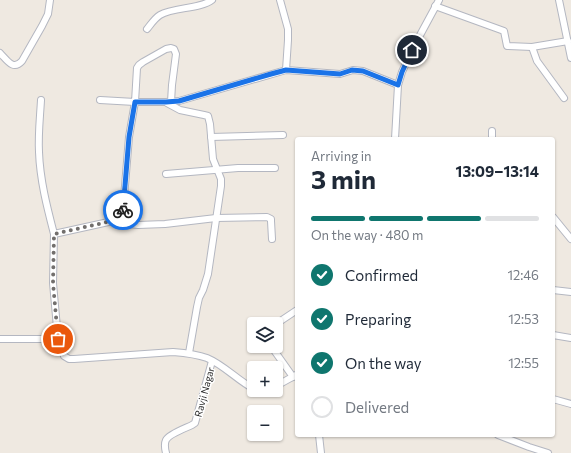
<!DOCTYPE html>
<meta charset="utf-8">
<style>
:root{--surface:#fff;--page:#f6f6f7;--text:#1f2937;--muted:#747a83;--line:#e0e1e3;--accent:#0f766e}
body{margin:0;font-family:Commissioner,sans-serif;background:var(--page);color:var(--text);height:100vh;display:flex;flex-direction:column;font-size:15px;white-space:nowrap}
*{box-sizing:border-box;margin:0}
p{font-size:13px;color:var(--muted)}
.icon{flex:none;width:22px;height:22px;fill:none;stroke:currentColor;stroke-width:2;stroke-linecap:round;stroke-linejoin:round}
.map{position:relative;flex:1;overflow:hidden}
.drawer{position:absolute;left:295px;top:137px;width:260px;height:300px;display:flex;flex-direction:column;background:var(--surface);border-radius:4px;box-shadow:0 1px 3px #0004}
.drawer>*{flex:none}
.tools{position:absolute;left:247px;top:317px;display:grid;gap:8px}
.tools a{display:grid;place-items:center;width:36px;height:36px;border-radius:4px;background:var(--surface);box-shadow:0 1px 3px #0004;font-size:20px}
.pin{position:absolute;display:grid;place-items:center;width:34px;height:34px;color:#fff;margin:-17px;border:2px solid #fff;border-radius:50%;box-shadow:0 1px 4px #0007}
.courier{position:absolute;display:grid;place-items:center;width:40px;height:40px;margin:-20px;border:3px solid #1a73e8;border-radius:50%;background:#fff;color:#222;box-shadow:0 1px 5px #0007}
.summary em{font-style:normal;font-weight:700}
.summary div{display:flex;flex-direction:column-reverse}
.summary{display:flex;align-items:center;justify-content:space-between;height:68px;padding:0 16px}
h1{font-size:26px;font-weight:700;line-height:30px}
.bar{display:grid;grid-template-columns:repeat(4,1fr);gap:6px 4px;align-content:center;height:48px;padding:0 16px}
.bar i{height:5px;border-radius:3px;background:var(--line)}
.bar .on{background:var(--accent)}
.bar p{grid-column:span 4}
ol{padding:0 16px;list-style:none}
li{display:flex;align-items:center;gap:12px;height:44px}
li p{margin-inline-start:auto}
li .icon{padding:4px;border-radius:50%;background:var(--accent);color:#fff;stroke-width:4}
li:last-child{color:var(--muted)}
li i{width:22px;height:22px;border:2px solid var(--line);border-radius:50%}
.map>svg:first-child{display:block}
</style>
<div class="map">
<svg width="571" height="453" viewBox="0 0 571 453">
<rect width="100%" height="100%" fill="#efe9e1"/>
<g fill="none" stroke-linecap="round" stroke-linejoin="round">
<defs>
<g id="minor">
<polyline points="280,0 288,29 288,40 286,70"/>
<polyline points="559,0 571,58"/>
<polyline points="435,6 504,31 507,46 532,47 568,41"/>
<path d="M 147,29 C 151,24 155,18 160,15 C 173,7 201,9 212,0"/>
<polyline points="532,47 537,61 564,98"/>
<path d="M 0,53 C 7,60 13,71 22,61 L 42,26 L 48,14 L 50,0"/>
<path d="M 41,100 C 40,118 38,135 39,152 C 40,180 47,207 54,234"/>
<polyline points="100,100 135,102 137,68 139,65 143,62 166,49 171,48 174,49 176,54 172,85 171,102"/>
<polyline points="167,103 180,110 204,115 208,116 210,124 213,159 221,179 221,186 208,274 203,290 199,298 197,307 189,353"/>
<polyline points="211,137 283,135"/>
<polyline points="395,139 398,85 402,72 412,50 439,0"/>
<polyline points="492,139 492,131"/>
<polyline points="166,174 238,168 275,168"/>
<polyline points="553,217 571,239"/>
<polyline points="119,218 129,224 138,225 165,224 216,218 267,217 271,219 271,221 272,239"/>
<polyline points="553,290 571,292"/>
<polyline points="276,324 297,310"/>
<polyline points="553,335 571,338"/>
<polyline points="0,339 58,339"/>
<polyline points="271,346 293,377"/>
<polyline points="276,386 296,375"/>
<path d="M 254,389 C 237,380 224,365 207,358 C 196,354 185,353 173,352 L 74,359 L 69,359 L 64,356 L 58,339 L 53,283 L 54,234 L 113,221 C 118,219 121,216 123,210 L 129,137 L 135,102 L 166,102 L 179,101 L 286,70 L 340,74 L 353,70 L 363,71 L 398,85"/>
<path d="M 258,390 C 261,391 265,392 268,390"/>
<polyline points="553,399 571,404"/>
<polyline points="319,435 321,453"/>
<polyline points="498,435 529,447 548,453"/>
<path d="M 166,453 C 165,449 164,444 166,440 C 169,434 186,428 192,425 L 195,423 L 212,361"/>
</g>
</defs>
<use href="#minor" stroke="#b4b7c1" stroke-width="8"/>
<use href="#minor" stroke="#fff" stroke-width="6"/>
</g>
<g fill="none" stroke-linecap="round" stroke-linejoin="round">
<polyline stroke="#726f6d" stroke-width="4" stroke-dasharray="0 7.2" points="58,339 53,283 54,234 112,221 119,218 123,210"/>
<polyline stroke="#1a73e8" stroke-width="5" points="123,210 129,137 135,102 166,102 179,101 271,74 286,70 340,74 352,70 363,71 398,85 402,72 412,50"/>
</g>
<g text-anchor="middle" stroke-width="3" stroke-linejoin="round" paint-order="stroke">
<g font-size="10" fill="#2e2e2e" stroke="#fff">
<text transform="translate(204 392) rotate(-75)" y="4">Ravji Nagar</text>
</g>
</g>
</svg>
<div class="tools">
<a><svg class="icon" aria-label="layers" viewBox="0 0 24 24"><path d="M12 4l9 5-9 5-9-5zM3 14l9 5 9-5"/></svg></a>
<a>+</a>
<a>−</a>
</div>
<div class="pin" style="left:58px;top:339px;background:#ea580c"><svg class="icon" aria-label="bag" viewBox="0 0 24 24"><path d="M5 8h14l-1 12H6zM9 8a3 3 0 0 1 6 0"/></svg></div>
<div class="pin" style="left:412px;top:50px;background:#1f2937"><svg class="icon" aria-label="home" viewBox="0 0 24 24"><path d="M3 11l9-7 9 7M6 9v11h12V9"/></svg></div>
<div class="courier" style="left:123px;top:210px"><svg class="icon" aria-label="bike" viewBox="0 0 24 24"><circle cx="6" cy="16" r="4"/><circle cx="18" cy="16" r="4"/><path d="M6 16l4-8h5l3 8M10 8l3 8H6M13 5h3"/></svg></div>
<section class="drawer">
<div class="summary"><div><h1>3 min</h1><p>Arriving in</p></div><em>13:09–13:14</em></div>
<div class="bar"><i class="on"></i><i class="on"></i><i class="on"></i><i></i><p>On the way · 480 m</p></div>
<ol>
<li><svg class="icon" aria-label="check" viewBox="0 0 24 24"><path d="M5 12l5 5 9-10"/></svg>Confirmed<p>12:46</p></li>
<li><svg class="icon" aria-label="check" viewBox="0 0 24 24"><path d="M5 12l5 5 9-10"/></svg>Preparing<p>12:53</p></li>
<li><svg class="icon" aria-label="check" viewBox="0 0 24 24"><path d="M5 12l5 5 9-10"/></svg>On the way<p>12:55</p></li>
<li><i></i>Delivered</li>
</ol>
</section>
</div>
